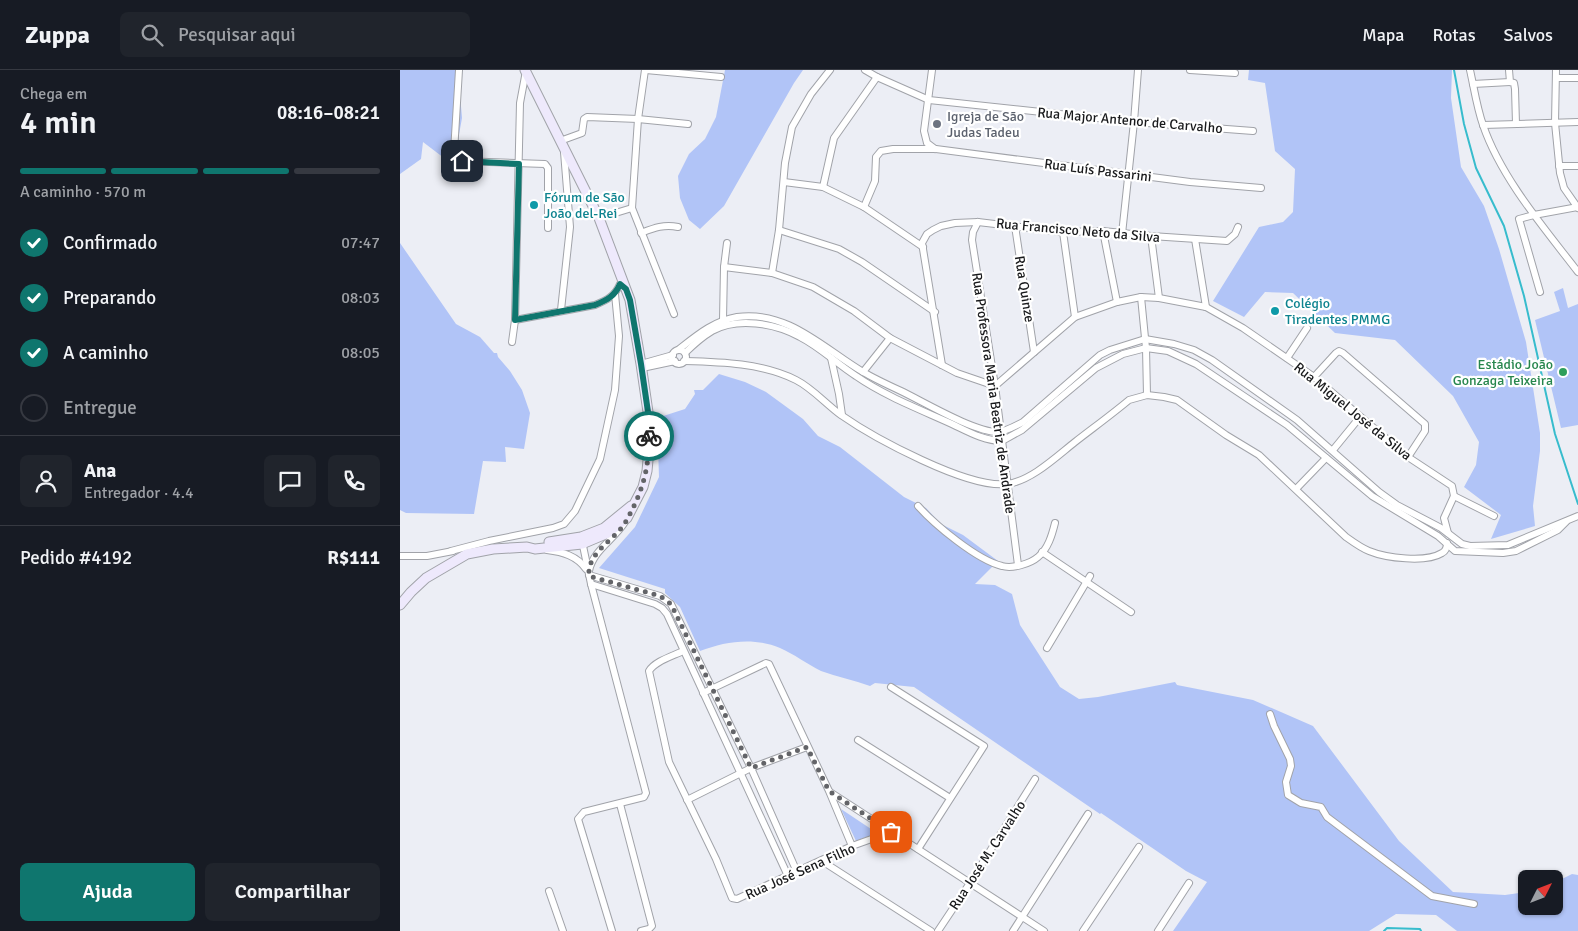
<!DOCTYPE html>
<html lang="pt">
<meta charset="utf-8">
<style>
:root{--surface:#171b24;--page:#20242c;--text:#f1f3f6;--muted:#9ea1a6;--line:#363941;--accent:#0f766e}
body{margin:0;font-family:Signika,sans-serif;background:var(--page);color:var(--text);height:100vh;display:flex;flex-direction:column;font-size:19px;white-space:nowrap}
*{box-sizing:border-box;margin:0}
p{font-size:16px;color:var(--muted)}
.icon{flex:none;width:28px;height:28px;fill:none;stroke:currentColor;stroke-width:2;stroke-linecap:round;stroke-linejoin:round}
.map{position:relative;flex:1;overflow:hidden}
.panel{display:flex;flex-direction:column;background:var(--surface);width:400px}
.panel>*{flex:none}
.needle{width:32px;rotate:48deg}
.buttons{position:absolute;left:1118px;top:800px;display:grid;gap:10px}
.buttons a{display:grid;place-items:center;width:45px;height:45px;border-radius:8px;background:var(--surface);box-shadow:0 1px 4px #0004;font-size:25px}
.pin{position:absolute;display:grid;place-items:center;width:42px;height:42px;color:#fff;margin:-21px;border-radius:10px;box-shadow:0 2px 8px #0006}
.courier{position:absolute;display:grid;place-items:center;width:50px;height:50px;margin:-25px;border:4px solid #0f766e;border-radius:50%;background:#fff;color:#222;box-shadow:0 1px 6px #0007}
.summary em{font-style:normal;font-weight:600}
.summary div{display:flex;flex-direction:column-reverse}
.summary{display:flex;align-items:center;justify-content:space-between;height:85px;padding:0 20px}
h1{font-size:32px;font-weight:600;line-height:38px}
.bar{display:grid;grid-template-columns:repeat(4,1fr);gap:8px 5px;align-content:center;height:60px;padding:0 20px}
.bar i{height:6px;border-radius:4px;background:var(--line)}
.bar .selected{background:var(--accent)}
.bar p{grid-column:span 4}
.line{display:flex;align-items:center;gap:12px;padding:0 20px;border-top:1px solid var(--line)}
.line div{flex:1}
.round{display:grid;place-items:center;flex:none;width:52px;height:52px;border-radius:8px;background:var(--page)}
ol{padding:0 20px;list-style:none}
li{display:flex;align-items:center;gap:15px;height:55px}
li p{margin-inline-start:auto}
li .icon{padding:5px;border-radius:50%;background:var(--accent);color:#fff;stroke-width:4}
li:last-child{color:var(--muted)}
li i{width:28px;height:28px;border:2px solid var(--line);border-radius:50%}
.primary-button{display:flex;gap:10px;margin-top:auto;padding:10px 20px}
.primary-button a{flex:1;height:58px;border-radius:8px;background:var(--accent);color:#fff;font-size:20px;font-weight:600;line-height:58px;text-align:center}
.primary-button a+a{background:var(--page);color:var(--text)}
header{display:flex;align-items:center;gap:30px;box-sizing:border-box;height:70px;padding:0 25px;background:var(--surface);border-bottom:1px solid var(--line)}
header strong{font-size:24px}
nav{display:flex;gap:28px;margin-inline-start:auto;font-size:18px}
.search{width:350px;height:45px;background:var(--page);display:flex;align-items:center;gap:12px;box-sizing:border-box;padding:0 18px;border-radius:8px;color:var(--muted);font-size:19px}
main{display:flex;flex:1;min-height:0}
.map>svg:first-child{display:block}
</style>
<header>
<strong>Zuppa</strong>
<div class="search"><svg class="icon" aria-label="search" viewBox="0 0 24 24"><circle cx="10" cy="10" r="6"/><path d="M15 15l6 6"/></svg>Pesquisar aqui</div>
<nav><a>Mapa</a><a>Rotas</a><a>Salvos</a></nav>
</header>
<main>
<section class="panel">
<div class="summary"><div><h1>4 min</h1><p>Chega em</p></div><em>08:16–08:21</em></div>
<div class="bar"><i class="selected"></i><i class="selected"></i><i class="selected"></i><i></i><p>A caminho · 570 m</p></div>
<ol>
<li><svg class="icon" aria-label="check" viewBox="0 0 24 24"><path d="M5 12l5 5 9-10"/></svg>Confirmado<p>07:47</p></li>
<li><svg class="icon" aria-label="check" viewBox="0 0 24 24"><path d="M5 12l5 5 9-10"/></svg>Preparando<p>08:03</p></li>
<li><svg class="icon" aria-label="check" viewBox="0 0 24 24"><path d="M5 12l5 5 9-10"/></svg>A caminho<p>08:05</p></li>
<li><i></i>Entregue</li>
</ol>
<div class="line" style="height:90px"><a class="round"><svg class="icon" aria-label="person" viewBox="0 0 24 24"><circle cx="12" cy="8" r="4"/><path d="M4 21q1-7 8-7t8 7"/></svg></a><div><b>Ana</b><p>Entregador · 4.4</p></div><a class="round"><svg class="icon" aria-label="chat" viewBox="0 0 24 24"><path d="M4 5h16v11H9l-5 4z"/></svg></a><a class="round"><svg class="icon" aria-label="phone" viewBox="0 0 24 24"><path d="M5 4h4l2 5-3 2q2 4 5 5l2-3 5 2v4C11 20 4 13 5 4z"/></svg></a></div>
<div class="line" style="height:65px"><div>Pedido #4192</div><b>R$111</b></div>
<div class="primary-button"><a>Ajuda</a><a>Compartilhar</a></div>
</section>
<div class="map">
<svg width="1178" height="861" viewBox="0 0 1178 861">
<rect width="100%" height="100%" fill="#eceef5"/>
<g fill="#b1c4f7">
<polygon points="0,0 58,0 62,48 58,70 44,88 23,72 21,89 0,104"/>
<polygon points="325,0 403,0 394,13 324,136 300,159 289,150 280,128 278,106 289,84 305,69 316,47"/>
<polygon points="849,0 1052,0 1051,28 1061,97 1084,136 1099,179 1126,272 1140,363 1140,381 1133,436 1135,456 1091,469 1101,445 1064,417 1076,395 1079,372 1053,326 995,270 935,263 893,223 865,222 844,247 813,231 859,157 883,152 893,142 895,99 875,81 865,13 848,10"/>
<polygon points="0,173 56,254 80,267 94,283 97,283 98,287 110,301 122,320 130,343 124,379 105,377 106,392 83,391 74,444 6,443 0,440"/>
<polygon points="1163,218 1168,238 1178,234 1178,355 1161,358 1135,250 1160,241 1154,222"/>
<path d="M 319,304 L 345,312 L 366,322 L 403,349 L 418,366 L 440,377 L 504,427 L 526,438 L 541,454 L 563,465 L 598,491 L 575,514 L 595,515 L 612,524 L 620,555 L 660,617 L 679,629 L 698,627 L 775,612 L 777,615 L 853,630 L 913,656 L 999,771 L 1053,822 L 1105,825 L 1126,822 L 1126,836 L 1154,836 L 1154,813 L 1172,804 L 1178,805 L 1178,861 L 1057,861 L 1036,845 L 996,844 L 969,861 L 773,861 L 807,812 L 786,801 L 701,743 L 700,744 L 514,617 L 475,613 L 470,616 C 454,610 437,607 421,601 C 407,594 394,584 380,578 C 354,567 326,571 300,581 L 280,537 L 265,523 L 265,519 L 199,498 L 235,457 L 259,407 L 257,348 L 285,339 L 295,324 L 294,320 L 303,320 Z"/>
<polygon points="441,739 477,763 456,771"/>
</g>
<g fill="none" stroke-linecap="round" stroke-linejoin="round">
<g stroke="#37bccd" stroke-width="2">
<polyline points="1054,0 1064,54 1076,98 1104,156 1124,226 1155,364 1178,434"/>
<polyline points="984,861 987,858 1020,859 1021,861"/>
</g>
<defs>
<g id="minor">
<polyline points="59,0 54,82 57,88 61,91 145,94 148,98 148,158"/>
<polyline points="245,0 238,49 232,138 274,244"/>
<polyline points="246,0 321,7"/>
<polyline points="465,0 477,7 529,30 734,52 853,61"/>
<polyline points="532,0 524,61 527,73 535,79"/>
<polyline points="790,0 835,3"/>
<path d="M 1070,0 C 1074,18 1077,38 1083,55 C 1101,108 1145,159 1178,202"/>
<polyline points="1109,0 1110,12 1114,13 1115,19 1116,54"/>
<polyline points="1156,0 1155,53 1160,103 1164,118 1178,138"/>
<polyline points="1157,8 1178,8"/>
<polyline points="1073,14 1110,12"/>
<polyline points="1083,55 1178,52"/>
<polyline points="160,71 182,63 184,49 187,47 238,49 288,54"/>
<polyline points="1159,96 1178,96"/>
<polyline points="384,112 423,117 464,137 523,177"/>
<polyline points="423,117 434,68 477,7"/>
<polyline points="464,137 475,111 476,87 481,81 493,79 536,79 790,112 861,118"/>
<polyline points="199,148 232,138"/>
<polyline points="578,152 573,162 572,170 595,316 618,495"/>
<polyline points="615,156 634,282"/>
<polyline points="379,160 439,179 462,192 535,242"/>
<polyline points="703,161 717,232"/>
<polyline points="663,162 675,247"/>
<path d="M 241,163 C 254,158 264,154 278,157"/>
<polyline points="722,164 734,52 738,0"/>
<polyline points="751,166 759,228"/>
<polyline points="795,169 806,237"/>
<polyline points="324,197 372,203 413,217 454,241 490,268 557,303 595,316 675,247 717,232 741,227 759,228 806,237 843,258 914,307 1008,387 1052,416 1054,426 1094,446"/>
<polyline points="372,203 379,160 385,93 392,57 411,24 430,0"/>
<polyline points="1140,222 1119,149 1134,145 1178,137"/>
<polyline points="741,227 746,278 747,325"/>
<polyline points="161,240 170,157 164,82"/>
<path d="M 115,250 L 195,235 C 207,230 215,226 220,214 L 225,218"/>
<polyline points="323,250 324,197 327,173"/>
<polyline points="112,272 115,250 120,33 126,1"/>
<path d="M 278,280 C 296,266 313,251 337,247 C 388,240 424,279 463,302 C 475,309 488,315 501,321 C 524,332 574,362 598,362 C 607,361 615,356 623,352 L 700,285 L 710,280 L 745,269 L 774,274 L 794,280 L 812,290 L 897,350 L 979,422 L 997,435 L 1041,458 L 1062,474 L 1070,476 L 1108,475 L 1178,446"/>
<circle cx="279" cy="287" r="7"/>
<path d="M 285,283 C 293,275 302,267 312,261 C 337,247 375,253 400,267 C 420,277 437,294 456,306 C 485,326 519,339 552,354 C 567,361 584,371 602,371 L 622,360 L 696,298 L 723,284 L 746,278 L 768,281 L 796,294 L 887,355 L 972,426 L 1038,466 L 1055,481 L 1103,483 L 1116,481 L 1158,460 L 1166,452"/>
<polyline points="431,288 439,324 442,345"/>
<polyline points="887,288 907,258"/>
<path d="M 284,291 C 321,292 362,293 396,310 C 412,318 426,334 441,345 C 474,368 568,419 607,414 C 631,411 656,387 675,372 C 693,358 711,345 729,330 L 747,325 L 764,327 L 777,330 L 826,365 L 859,385 L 946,467 C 953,472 961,478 969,481 C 986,488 1026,493 1042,483 C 1046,481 1047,477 1047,473"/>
<polyline points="241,294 273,285"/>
<polyline points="542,295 522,173 527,164 533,160 541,156 555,153 578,152 663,162 703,161 751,166 827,171 835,164 838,157"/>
<polyline points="242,298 275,291"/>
<polyline points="463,302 490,268"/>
<polyline points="914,307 936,283 939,281 943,283 1025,354 1025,361 1008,387"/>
<polyline points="933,380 960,347"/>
<polyline points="896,419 926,388"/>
<path d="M 518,436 C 535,455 577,490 602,496 C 612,499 630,494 638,487 C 648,479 652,465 655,453"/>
<polyline points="1048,463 1044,448 1054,426"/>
<polyline points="182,471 191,514 246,723 244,727 184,742 178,749 212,861"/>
<path d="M 147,480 C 163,482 177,486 186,499"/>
<polyline points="51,481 89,471 153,458 164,454 175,441 200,389 215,320 219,266 215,224"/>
<polyline points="642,482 731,542"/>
<polyline points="0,486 27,486 53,481"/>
<path d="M 189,501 C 193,480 214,470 225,452"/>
<polyline points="189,505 260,526 271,534 351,698 397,802"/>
<polyline points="191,514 255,534 262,538 267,544 388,806"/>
<polyline points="647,578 690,506"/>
<path d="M 283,581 C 273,586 255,591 249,601 L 269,692 L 316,789 L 332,828 L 337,829 L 452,776 L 491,762"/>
<polyline points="491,617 584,676 518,779"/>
<polyline points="303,623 366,593 369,594 429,721 452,776"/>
<polyline points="870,644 874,656 890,689 891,696 886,712 888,725 901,733 921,737 927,747 1032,826 1074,834"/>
<polyline points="458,670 550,728"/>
<polyline points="430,722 644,861"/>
<polyline points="287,730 351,698 407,677"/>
<polyline points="220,734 252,856 249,859 241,861"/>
<polyline points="422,791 531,861"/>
<polyline points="149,821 163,861"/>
<polyline points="538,861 570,813 635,709"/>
<polyline points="613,861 688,744"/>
<polyline points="683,861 739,777"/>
<polyline points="758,861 789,813"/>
</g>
<g id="secondary">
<polyline points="149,472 181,467 204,458 231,436"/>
<polyline points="0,535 11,522 26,508 67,484 93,479 127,477 135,479 182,474 208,463 227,448 243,417 247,401 249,379 248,342 241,294 230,230 199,148 125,0"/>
</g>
</defs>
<use href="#minor" stroke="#a1a3a9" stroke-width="8"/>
<use href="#secondary" stroke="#a1a3a9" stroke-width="11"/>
<use href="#minor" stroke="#fff" stroke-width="6"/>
<use href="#secondary" stroke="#eee9fc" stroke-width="9"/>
</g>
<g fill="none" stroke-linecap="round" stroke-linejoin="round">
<path stroke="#636468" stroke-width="5" stroke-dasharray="0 9" d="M 249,366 C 249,401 242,423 225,453 C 214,471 187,482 189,506 L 260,526 L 271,534 L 351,698 L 407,677 L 429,721 L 491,762"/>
<path stroke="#0f766e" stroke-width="6" d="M 62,91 L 119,94 L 115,250 L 195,235 C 207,230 215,226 220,214 L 226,219 L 230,230 L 241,294 L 248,342 L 249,366"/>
</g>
<circle fill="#6b7280" stroke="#fff" stroke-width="2" cx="537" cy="54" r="5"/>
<g fill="#0f9aa8" stroke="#fff" stroke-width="2">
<circle cx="134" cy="135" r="5"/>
<circle cx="875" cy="241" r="5"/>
</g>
<circle fill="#2e9e5b" stroke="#fff" stroke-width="2" cx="1163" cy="302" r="5"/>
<g text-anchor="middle" stroke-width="4.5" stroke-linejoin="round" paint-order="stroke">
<g font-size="14" fill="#5b616d" stroke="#fff" text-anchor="start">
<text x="547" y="51">Igreja de São<tspan x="547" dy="16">Judas Tadeu</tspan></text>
</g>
<g font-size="14" fill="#191a1c" stroke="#fff">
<text transform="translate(730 50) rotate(5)" y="5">Rua Major Antenor de Carvalho</text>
<text transform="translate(698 100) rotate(7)" y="5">Rua Luís Passarini</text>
<text transform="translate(678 160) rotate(5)" y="5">Rua Francisco Neto da Silva</text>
<text transform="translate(625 219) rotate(81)" y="5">Rua Quinze</text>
<text transform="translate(594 323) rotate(82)" y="5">Rua Professora Maria Beatriz de Andrade</text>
<text transform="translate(953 341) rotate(39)" y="5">Rua Miguel José da Silva</text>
<text transform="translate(587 785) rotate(-57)" y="5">Rua José M. Carvalho</text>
<text transform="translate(400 801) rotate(-24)" y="5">Rua José Sena Filho</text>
</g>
<g font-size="14" fill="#0d838f" stroke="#fff" text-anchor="start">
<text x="144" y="132">Fórum de São<tspan x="144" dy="16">João del-Rei</tspan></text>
<text x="885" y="238">Colégio<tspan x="885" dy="16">Tiradentes PMMG</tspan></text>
</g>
<g font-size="14" fill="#27864d" stroke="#fff" text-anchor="end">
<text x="1153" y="299">Estádio João<tspan x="1153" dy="16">Gonzaga Teixeira</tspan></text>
</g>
</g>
</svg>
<div class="buttons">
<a><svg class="needle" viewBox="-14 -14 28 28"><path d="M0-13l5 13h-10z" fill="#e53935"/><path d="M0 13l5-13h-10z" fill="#9ea1a6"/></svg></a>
</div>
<div class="pin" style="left:491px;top:762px;background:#ea580c"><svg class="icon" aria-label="bag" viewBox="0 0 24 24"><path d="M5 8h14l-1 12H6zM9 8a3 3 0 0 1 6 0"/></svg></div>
<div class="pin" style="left:62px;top:91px;background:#1f2937"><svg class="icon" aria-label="home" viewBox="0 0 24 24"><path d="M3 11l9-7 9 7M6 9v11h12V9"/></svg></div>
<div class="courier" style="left:249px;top:366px"><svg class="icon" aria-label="bike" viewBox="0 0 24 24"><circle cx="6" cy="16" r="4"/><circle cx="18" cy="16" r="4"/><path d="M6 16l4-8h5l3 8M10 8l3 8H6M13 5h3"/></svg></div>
</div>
</main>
